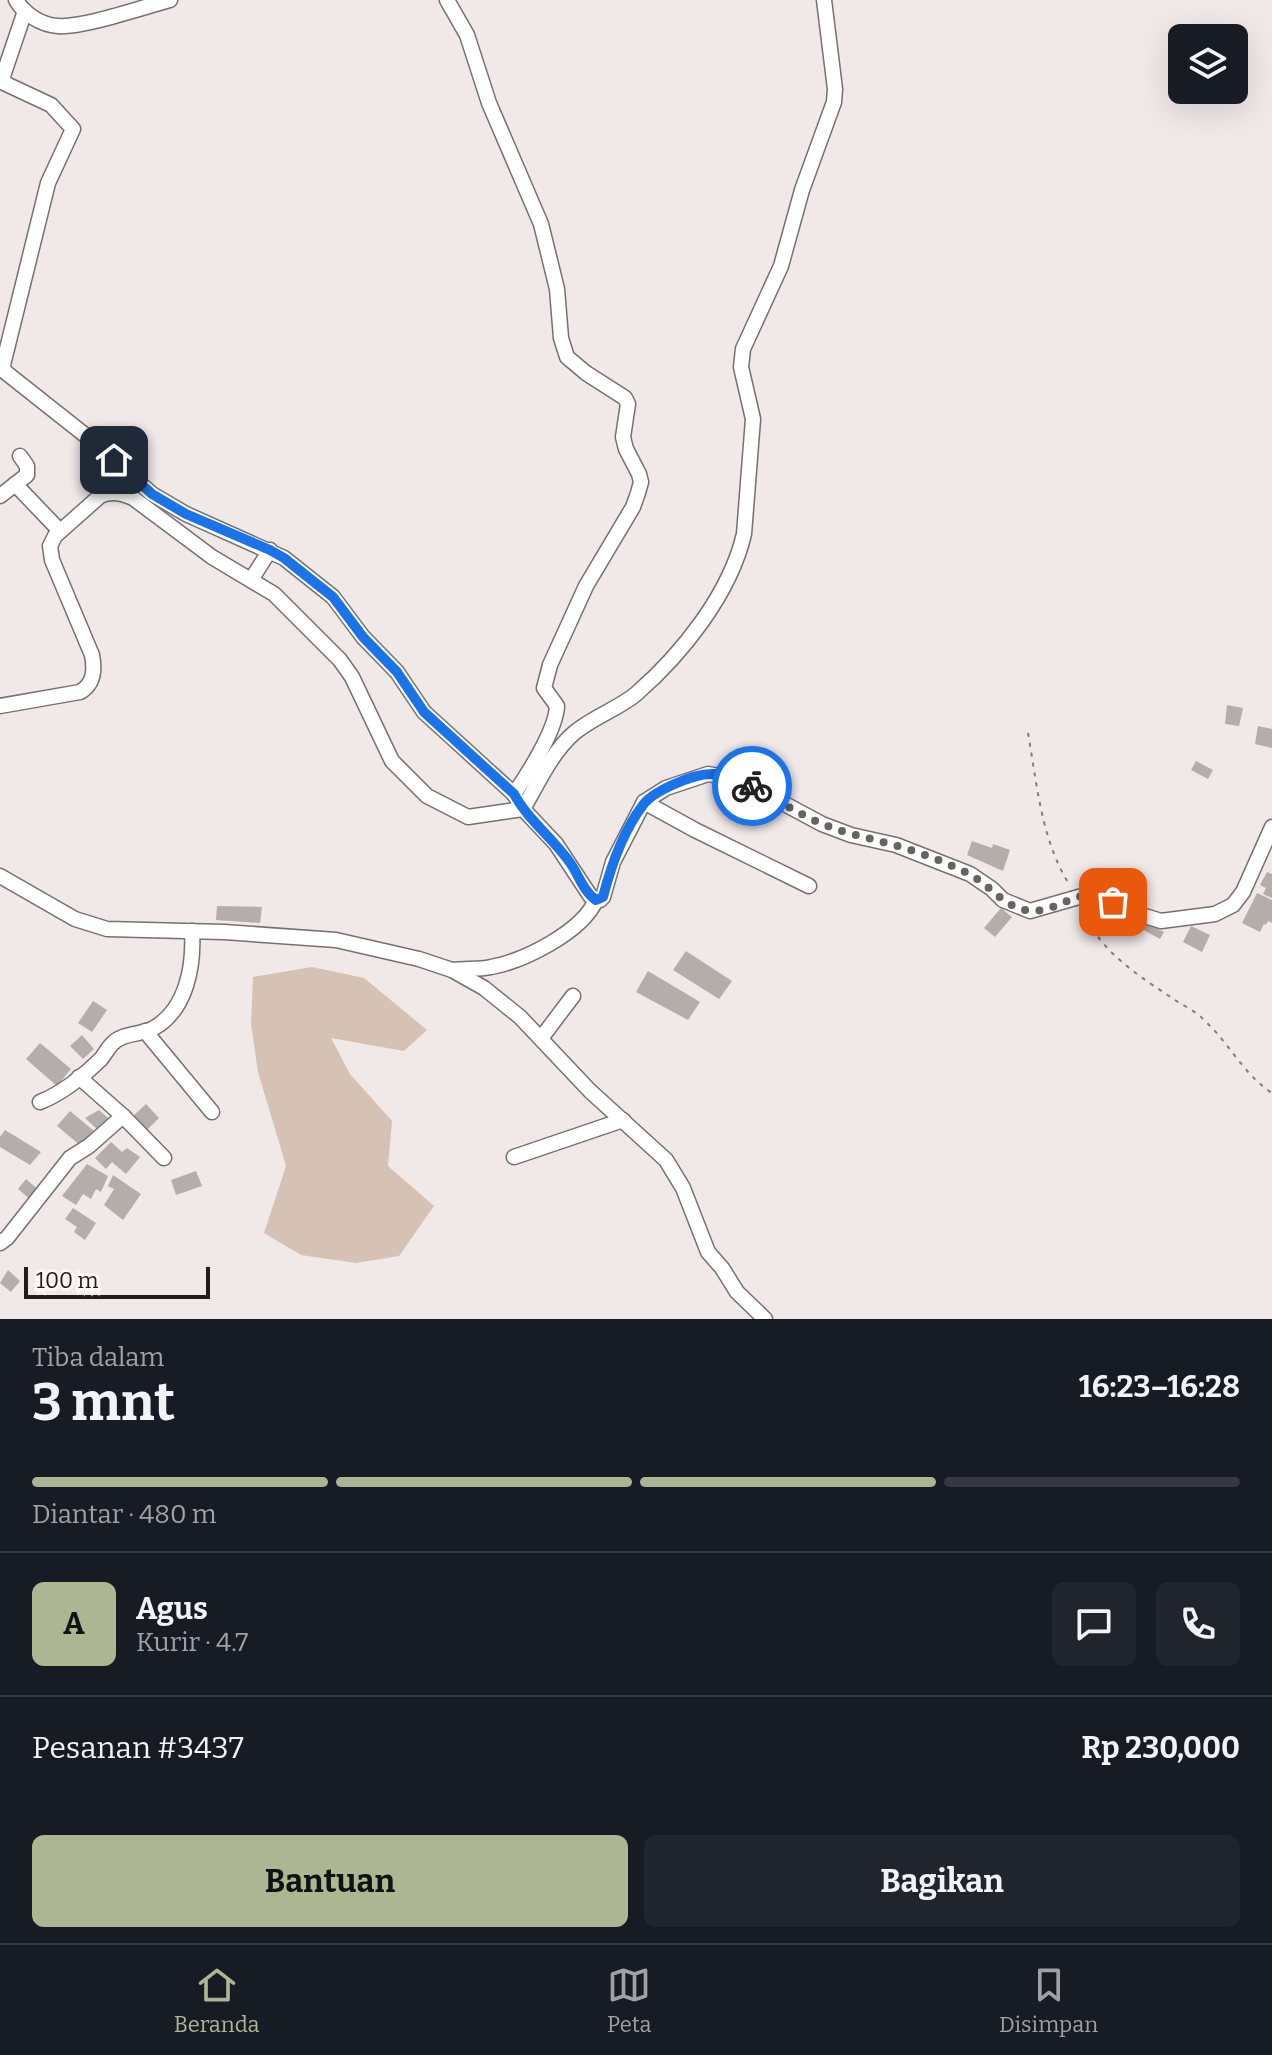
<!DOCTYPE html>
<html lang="id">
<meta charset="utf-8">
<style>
:root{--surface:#171b24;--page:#20242c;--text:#f1f3f6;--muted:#9ea1a6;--line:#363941;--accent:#adb692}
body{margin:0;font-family:Bitter,serif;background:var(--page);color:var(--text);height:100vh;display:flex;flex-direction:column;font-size:30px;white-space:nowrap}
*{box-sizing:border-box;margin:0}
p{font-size:26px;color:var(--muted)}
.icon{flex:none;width:44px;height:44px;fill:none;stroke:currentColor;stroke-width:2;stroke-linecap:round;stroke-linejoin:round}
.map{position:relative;height:1319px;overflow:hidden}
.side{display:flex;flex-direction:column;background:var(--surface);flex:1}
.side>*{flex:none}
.tools{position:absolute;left:1168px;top:24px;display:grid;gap:16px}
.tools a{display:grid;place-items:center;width:80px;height:80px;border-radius:12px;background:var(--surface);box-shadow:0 8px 32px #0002;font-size:40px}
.scale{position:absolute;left:24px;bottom:20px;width:186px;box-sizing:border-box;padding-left:8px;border:4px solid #1f1c1c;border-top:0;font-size:22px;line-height:28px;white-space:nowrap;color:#1f1c1c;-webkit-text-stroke:6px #fff5f5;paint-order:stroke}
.pin{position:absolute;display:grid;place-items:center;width:68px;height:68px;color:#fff;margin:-34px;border-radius:16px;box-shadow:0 4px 12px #0006}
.courier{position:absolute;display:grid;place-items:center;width:80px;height:80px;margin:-40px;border:6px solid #1a73e8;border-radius:50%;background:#fff;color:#222;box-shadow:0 2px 10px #0007}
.headline em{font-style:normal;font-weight:700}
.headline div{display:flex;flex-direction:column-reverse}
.headline{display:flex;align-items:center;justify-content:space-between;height:136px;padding:0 32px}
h1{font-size:52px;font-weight:700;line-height:60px}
.bar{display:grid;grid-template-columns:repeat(4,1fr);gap:12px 8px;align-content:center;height:96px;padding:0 32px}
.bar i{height:10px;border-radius:6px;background:var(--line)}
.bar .active{background:var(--accent)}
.bar p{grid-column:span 4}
.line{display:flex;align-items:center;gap:20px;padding:0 32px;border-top:2px solid var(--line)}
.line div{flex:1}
.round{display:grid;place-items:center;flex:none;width:84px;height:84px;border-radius:12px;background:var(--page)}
.action{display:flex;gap:16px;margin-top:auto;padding:16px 32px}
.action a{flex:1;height:92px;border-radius:12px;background:var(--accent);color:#111;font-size:32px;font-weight:700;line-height:92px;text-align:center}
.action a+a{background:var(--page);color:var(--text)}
.dock{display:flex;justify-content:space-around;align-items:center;height:112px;border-top:2px solid var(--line);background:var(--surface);font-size:22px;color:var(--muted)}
.dock a{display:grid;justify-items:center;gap:4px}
.dock .active{color:var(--accent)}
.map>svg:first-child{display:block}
</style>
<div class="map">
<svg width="1272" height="1319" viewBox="0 0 1272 1319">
<rect width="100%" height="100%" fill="#f1e8e8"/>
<polygon fill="#d5c2b4" points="312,967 364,978 427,1030 404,1051 331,1038 350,1074 392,1121 388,1166 434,1206 399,1256 356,1263 301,1255 264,1233 286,1166 258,1072 251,1024 253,977"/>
<g fill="#b5adaa">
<polygon points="1227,705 1243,708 1239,726 1225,724"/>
<polygon points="1258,726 1272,729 1272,748 1255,744"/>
<polygon points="1196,761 1213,770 1208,779 1191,770"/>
<polygon points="972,841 992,848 993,844 1010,850 1003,871 967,855"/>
<polygon points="1267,872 1272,874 1272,898 1263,894 1266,888 1260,885"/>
<polygon points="1257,893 1272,900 1272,923 1268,921 1266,925 1264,924 1260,932 1242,923"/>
<polygon points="217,906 262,907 260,923 216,920"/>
<polygon points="1001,908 1012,917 995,937 984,928"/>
<polygon points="1143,921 1164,932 1160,939 1140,928"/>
<polygon points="1191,926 1210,935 1202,952 1183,942"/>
<polygon points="686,951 732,981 719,999 673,970"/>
<polygon points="648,971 700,1002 688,1020 636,992"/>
<polygon points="93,1001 107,1010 92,1032 78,1023"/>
<polygon points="82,1035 94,1049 83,1059 70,1046"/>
<polygon points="40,1043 71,1069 57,1086 26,1059"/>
<polygon points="146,1104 159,1118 144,1133 130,1119"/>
<polygon points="99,1110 108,1118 98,1130 85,1118"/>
<polygon points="70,1111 94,1131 81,1146 57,1126"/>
<polygon points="5,1130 41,1152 30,1165 0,1147 0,1137"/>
<polygon points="111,1142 122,1152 127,1148 140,1157 126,1174 112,1162 106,1169 95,1158"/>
<polygon points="87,1164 108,1176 101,1192 96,1189 91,1199 83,1194 76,1205 62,1196"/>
<polygon points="196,1171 202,1186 176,1195 171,1180"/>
<polygon points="113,1175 141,1194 123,1220 104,1205 114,1189 108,1186"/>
<polygon points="26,1179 41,1192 33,1202 18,1189"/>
<polygon points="73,1208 96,1223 85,1240 74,1232 77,1227 65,1219"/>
<polygon points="8,1270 20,1281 11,1292 0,1283"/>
</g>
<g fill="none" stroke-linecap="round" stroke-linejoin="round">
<defs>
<g id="minor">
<path d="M 16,0 C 24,14 41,25 58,26 C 83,28 143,7 170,0"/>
<path d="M 447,0 L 467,35 L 489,103 L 541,224 L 557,289 L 561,338 L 567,357 L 586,373 L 625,398 L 628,404 L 623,437 L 626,449 L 639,474 L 641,482 L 638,493 L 633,507 L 586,586 L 550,665 L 544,688 L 557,706 C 556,730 528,774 514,794 L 523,809 L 556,844 L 591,897 L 600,900 L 603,897 L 613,862 L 644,802 L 666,788 L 708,774 L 740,780 L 822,824 L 851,835 L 896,845 L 970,874 L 992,889 L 1003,900 L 1030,911 L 1089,894 L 1102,896 L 1132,912 L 1161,921 L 1215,914 L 1233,905 L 1243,892 L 1272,827"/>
<polyline points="25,11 3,76 4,83 51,105 73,129 48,183 3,365 4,371 90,439 152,494 186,514 284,558 333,597 363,637 397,672 424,712 514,794"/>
<polyline points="15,484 60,531"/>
<polyline points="106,493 114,460"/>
<polyline points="0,496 27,475 27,466 20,456"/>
<polyline points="251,580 270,550"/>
<path d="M 0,706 L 80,692 C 94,684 95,670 92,655 L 52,560 L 50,546 L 55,536 L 100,496 C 111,490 122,493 133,498 L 212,557 L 274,594 L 340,660 L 352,677 L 392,761 L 427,796 L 468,817 L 523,809 C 538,783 552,752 574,733 C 593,717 618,709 636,694 C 682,654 730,594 744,534 L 753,419 L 741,367 L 743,349 L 781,266 L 802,190 L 834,102 L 835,89 L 824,0"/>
<polyline points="644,802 695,830 809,886"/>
<polyline points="0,876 75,919 107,929 224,932 336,940 419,959 452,970 484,988 520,1017 590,1091 666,1160 683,1188 708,1252 722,1268 737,1292 765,1319"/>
<path d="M 452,970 C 465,968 478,970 491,967 C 524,961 582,932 596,900"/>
<polyline points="145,1031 212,1112"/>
<polyline points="542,1037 573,996"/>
<path d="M 40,1102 C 61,1094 85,1075 101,1059 C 105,1054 108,1048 112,1044 C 122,1033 139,1035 152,1029 C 187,1011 194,965 192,931"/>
<polyline points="123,1116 164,1158"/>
<polyline points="514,1157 623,1120"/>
<polyline points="0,1243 7,1238 70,1158 89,1146 123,1116 79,1077"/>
</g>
</defs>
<use href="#minor" stroke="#787070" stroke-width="17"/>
<g stroke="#827c7c" stroke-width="2" stroke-dasharray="4 6" stroke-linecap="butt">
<path d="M 1028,733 C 1037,784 1041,839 1069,884"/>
<path d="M 1083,911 C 1100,952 1139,976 1175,1000 C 1184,1006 1197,1012 1205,1021 C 1230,1044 1243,1074 1272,1093"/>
</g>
<use href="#minor" stroke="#fff" stroke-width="14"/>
</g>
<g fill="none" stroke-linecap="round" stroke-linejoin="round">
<path stroke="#686363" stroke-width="8" stroke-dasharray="0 14.4" d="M 752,786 C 776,799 798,814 823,824 C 846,834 870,838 894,845 C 919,852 946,862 969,874 C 989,884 1002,905 1025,910 C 1058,917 1077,881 1113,902"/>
<path stroke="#1a73e8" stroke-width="10" d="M 114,460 L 152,494 L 186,514 L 270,550 L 284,558 L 333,597 L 363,637 L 397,672 L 424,712 L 514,794 C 528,820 554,839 571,864 C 579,876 584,892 596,900 L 603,897 C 611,866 623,831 643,805 C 653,791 693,774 711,774 C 726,773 739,779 752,786"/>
</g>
</svg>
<div class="tools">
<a><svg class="icon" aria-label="layers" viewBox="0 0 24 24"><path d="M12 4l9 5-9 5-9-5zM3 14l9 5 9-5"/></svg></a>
</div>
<div class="scale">100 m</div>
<div class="pin" style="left:1113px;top:902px;background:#ea580c"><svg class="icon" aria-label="bag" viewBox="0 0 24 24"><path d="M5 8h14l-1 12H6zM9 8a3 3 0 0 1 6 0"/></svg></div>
<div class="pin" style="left:114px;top:460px;background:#1f2937"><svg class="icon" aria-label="home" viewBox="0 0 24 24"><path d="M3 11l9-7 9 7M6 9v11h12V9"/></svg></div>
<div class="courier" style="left:752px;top:786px"><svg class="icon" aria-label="bike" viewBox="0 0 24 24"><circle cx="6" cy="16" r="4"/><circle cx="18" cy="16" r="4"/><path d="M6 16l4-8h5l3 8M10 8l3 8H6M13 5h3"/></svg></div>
</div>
<section class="side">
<div class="headline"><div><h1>3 mnt</h1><p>Tiba dalam</p></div><em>16:23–16:28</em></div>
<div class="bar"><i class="active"></i><i class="active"></i><i class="active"></i><i></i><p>Diantar · 480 m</p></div>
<div class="line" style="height:144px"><b class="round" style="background:var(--accent);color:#111">A</b><div><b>Agus</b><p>Kurir · 4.7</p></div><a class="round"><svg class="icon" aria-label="chat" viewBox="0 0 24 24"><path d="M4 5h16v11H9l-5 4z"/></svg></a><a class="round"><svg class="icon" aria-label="phone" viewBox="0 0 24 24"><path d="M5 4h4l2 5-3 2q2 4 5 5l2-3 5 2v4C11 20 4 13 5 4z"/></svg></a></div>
<div class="line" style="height:104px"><div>Pesanan #3437</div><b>Rp 230,000</b></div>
<div class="action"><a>Bantuan</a><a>Bagikan</a></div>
</section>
<nav class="dock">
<a class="active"><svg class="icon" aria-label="home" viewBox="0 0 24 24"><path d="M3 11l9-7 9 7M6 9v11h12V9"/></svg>Beranda</a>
<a><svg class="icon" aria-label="map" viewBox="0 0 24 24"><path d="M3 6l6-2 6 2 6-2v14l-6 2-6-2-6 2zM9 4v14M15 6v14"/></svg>Peta</a>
<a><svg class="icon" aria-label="saved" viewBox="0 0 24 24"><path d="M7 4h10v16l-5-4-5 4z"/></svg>Disimpan</a>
</nav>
